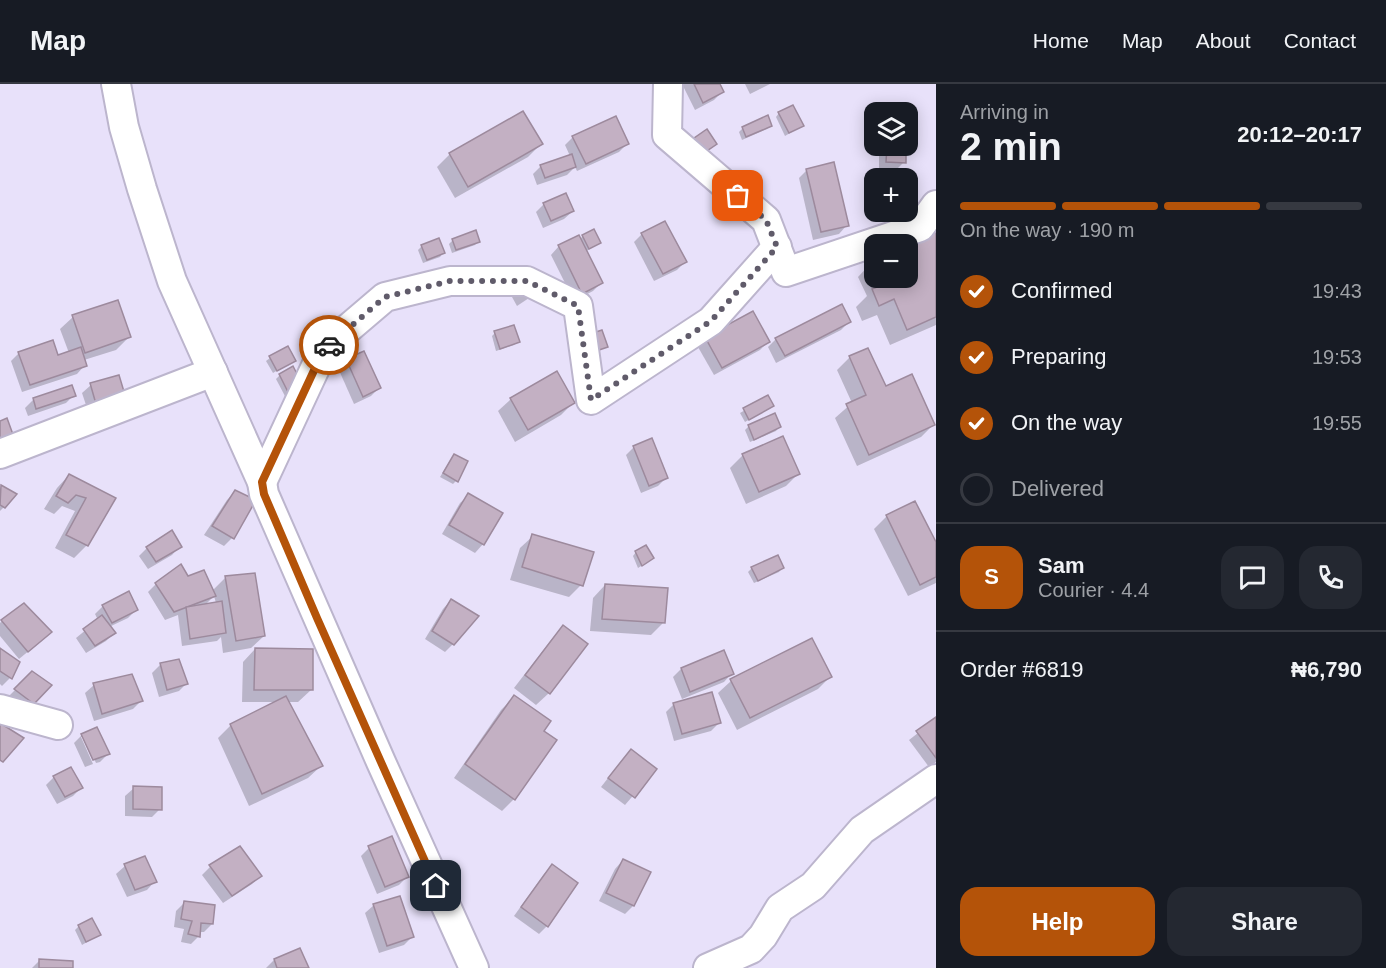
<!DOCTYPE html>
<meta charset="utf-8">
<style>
:root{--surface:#171b24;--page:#242831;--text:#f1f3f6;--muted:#9ea1a6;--line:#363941;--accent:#b45309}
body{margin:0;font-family:Arial,sans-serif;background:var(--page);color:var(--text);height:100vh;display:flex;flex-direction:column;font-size:22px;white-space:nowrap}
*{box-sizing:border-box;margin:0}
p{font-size:20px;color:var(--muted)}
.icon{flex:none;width:33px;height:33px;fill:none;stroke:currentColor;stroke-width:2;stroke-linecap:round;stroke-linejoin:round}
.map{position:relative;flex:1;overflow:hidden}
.details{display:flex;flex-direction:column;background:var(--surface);width:450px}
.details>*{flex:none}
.tools{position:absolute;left:864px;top:18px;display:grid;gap:12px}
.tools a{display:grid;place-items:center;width:54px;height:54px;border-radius:12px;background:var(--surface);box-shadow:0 3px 15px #0003;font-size:30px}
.pin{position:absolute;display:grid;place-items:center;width:51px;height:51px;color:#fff;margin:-26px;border-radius:12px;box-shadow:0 3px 9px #0006}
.courier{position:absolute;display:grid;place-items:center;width:60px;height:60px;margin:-30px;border:4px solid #b45309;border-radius:50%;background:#fff;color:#222;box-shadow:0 2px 8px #0007}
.overview em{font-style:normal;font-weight:600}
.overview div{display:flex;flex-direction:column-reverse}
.overview{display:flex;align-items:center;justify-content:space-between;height:102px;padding:0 24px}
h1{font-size:39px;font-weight:600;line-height:45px}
.bar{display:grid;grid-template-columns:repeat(4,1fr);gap:9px 6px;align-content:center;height:72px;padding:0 24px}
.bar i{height:8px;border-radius:4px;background:var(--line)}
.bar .current{background:var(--accent)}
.bar p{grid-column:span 4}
.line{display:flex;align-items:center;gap:15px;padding:0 24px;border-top:2px solid var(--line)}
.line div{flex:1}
.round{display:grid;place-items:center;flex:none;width:63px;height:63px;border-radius:18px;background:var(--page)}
ol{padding:0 24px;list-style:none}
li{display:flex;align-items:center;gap:18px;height:66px}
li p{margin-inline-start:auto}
li .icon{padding:6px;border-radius:50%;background:var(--accent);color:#fff;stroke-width:4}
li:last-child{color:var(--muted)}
li i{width:33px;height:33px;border:3px solid var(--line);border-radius:50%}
.cta{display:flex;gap:12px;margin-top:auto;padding:12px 24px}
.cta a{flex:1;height:69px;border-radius:18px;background:var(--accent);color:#fff;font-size:24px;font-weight:600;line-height:69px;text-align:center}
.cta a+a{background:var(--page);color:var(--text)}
header{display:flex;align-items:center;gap:36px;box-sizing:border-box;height:84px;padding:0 30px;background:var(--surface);border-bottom:2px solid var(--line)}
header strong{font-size:28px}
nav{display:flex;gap:33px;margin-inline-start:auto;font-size:21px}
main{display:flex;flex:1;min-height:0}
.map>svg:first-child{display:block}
</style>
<header>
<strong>Map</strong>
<nav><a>Home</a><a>Map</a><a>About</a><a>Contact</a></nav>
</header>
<main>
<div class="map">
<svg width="936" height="884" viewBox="0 0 936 884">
<rect width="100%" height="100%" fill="#e8e1fa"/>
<g fill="#0003" fill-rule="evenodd">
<polygon points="682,0 718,0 722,8 714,16 695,26"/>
<polygon points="745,0 770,0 750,10"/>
<polygon points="779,29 802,42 785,52 776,33"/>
<polygon points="771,41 767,45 742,56 739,48 743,44"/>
<polygon points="573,53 627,60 619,68 577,87 575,83 567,91 537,101 533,90 541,82 570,72 565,61"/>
<polygon points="541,60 528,73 455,114 437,83 450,70"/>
<polygon points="879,62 905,62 904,78 896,86 879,86"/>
<polygon points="807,86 847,141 839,150 813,156 799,94"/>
<polygon points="544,120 573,127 564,135 543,144 536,128"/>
<polygon points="936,149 936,241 890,261 877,231 862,237 856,223 867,212 858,193 874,176 874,194 908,194 908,162"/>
<polygon points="642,150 685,178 677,186 654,197 634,158"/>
<polygon points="583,152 599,159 585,168 601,199 593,207 574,217 551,171 559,162 579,156"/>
<polygon points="453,156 478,157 475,161 452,169 449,160"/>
<polygon points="422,162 443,169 440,173 423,179 418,166"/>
<polygon points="515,209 532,212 517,222 512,213"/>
<polygon points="73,233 129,253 116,266 84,276 85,281 77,290 22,308 11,277 19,269 57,273 69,269 60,245"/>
<polygon points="849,238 841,246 776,279 768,263 776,255"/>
<polygon points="495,249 518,258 514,261 496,267 492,252"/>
<polygon points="706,255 768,258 760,266 714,291 698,263"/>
<polygon points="867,266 885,304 934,340 921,353 857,382 835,334 852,319 837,286 849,274"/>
<polygon points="270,274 294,276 273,289 266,277"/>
<polygon points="347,276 379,304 371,312 354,320 338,284"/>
<polygon points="280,291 303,304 286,314 276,295"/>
<polygon points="91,301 123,311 88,327 82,309"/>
<polygon points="71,303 74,311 66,319 28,332 25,324 33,316"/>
<polygon points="768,313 772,322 745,338 740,329"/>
<polygon points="511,315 573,319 561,331 515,358 498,327"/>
<polygon points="774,331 779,343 776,347 750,358 745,346 748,343"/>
<polygon points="634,363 666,394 658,402 641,409 626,371"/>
<polygon points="743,371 798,390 786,402 746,420 730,384"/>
<polygon points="451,375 456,397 453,400 440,393"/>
<polygon points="69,391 114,415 87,461 74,474 55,464 75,427 62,422 54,430 44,425 57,404"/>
<polygon points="2,403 4,423 0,427 0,405"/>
<polygon points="235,408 232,454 224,462 204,451 227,416"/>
<polygon points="469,411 501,430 483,460 475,469 442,450 460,419"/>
<polygon points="887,432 936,462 936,499 908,512 874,445"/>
<polygon points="533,452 581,501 569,513 510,496 520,464"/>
<polygon points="180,462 172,471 148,485 139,472 147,464"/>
<polygon points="636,468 649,477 638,484 633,472"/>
<polygon points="778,473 782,484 779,488 754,499 748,488 752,484"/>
<path d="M 226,493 L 264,552 L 251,564 L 223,569 L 221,553 L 217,557 L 182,562 L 178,531 L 165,536 L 148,508 L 156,500 L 212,507 ZM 214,512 L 216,519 L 205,521 Z"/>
<polygon points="605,501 664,538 651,551 590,547 593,514"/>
<polygon points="451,516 453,560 445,568 425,555 443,525"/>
<polygon points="103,522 136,526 128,534 109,543 114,549 106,557 86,569 76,554 98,536 95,530"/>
<polygon points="2,537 42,556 19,575 0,552 0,539"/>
<polygon points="563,543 549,609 536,621 514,604 551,556"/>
<polygon points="255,565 311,606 298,618 288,618 321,682 308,694 249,722 218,654 231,641 277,618 242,618 243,578"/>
<polygon points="0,566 18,578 10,594 2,602 0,600"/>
<polygon points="723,568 732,589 724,598 682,615 673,593 681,585"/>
<polygon points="160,581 187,599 179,607 159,613 152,589"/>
<polygon points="32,589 50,601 25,627 7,614"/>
<polygon points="830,593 818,605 737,646 718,609 731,597"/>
<polygon points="94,601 141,617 133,625 94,637 85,609"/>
<polygon points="514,613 542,648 514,715 502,727 454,694 501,626"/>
<polygon points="674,620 719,639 711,647 674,657 666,628"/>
<polygon points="936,635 936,678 929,683 909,656"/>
<polygon points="82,651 108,670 100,678 96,679 84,653 81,653 93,680 85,683 74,659"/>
<polygon points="623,675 655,686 625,721 601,703"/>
<polygon points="54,693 81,704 73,712 57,720 46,701"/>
<polygon points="134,704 160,725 152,733 125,732 125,712"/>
<polygon points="369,764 408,792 399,801 377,810 361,772"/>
<polygon points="144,774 155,797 147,806 127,813 116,790 125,782"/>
<polygon points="623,776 649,789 633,822 625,830 599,817 615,785"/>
<polygon points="552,782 547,842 539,850 514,832 544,790"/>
<polygon points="210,783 260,791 252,800 223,819 202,791"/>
<polygon points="184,819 212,840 204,848 199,848 199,852 191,860 181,858 184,845 174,843 176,827"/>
<polygon points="374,821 412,853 404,861 379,869 365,829"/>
<polygon points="79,842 99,851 82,861 75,846"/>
<polygon points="40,876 71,884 32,884"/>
<polygon points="274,876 307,884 266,884"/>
</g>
<g fill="#c3b0c3" stroke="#9d8a9d" stroke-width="1.5">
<polygon points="694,0 720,0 724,8 703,19"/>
<polygon points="793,21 804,42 789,49 778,28"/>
<polygon points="523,27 543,60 468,103 449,69"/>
<polygon points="768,31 772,42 746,53 742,43"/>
<polygon points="616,32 629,60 586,80 572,52"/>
<polygon points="707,45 717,60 698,73 687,59"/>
<polygon points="887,62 906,62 906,79 886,78"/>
<polygon points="572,70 576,83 545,94 540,81"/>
<polygon points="834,78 849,142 821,148 806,85"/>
<polygon points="566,109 574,127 551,137 543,119"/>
<polygon points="665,137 687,178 663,190 641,149"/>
<polygon points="594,145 601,159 589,165 582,151"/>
<polygon points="476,146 480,158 456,166 452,155"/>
<polygon points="936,148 936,233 907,246 894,215 879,222 872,205 885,200 882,194 908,194 906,160"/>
<polygon points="579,151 603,199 582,210 558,161"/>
<polygon points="439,154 445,169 427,176 421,161"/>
<polygon points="118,216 131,253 85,269 72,231"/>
<polygon points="842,220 851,238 785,272 775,254"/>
<polygon points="753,227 770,258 722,284 705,253"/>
<polygon points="514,241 520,258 500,265 494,247"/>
<polygon points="602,246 608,263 590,269 584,252"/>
<polygon points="53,256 58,271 81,263 87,282 30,301 18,268"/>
<polygon points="288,262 296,277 277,287 269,272"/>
<polygon points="868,264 886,302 912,290 935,341 869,371 846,320 866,311 849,272"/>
<polygon points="364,267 381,304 363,313 346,275"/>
<polygon points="293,282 304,304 290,312 279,290"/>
<polygon points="557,287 575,319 528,346 510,314"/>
<polygon points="119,291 125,311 96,320 90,299"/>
<polygon points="72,301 76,312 36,325 33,314"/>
<polygon points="768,311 774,322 749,336 743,324"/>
<polygon points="775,329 781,343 754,356 748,341"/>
<polygon points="7,334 15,356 0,357 0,337"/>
<polygon points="783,352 800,390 759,408 742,370"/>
<polygon points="652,354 668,394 649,402 633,362"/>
<polygon points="454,370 468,377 458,398 443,389"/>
<polygon points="69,390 116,414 88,462 66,451 86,414 76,411 68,419 56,412"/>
<polygon points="1,401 17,410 5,424 0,421"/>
<polygon points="235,406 256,416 234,455 212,442"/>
<polygon points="468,409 503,429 484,461 449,441"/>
<polygon points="915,417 936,458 936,493 920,501 886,431"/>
<polygon points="172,446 182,463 156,478 146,463"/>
<polygon points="532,450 594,468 583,502 522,483"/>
<polygon points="646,461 654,474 642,482 635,467"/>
<polygon points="778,471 784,484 758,497 751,483"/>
<polygon points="181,480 188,492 204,486 216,512 174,528 155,499"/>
<polygon points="255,489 265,552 236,557 225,492"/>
<polygon points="605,500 668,504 665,539 602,535"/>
<polygon points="129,507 138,526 112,539 102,521"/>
<polygon points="451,515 479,532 454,561 432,547"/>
<polygon points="222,517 226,549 190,555 186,523"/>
<polygon points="24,519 52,548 28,568 1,536"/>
<polygon points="102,531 116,549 95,562 83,545"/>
<polygon points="563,541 588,560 550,610 525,591"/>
<polygon points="812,554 832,593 750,634 730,595"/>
<polygon points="0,564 20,578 12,595 0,587"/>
<polygon points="255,564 313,565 313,606 254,606"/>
<polygon points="724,566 734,590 690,608 681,584"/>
<polygon points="179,575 188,600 167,606 160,579"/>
<polygon points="32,587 52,601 34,620 14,605"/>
<polygon points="132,590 143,617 102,630 93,599"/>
<polygon points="712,608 721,639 682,650 673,619"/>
<polygon points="514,611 551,637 544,647 557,656 515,716 465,680"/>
<polygon points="286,612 323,682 262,710 230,640"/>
<polygon points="936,633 936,674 916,647"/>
<polygon points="0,639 24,654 3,678 0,676"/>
<polygon points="97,643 110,670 93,676 81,650"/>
<polygon points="631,665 657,685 635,714 608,694"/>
<polygon points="71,683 83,704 65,713 53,692"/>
<polygon points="133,702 162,703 162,726 133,725"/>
<polygon points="392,752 409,793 385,803 368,762"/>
<polygon points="240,762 262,792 232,812 209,781"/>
<polygon points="145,772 157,798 135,806 124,780"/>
<polygon points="623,775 651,788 634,822 606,809"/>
<polygon points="552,780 578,799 548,843 521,823"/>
<polygon points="400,812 414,853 387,862 373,820"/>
<polygon points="184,817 215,821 213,840 201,839 200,853 188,850 192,837 181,835"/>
<polygon points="92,834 101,851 86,858 78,841"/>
<polygon points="300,864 309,884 277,884 274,875"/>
<polygon points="39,875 73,877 73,884 39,884"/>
</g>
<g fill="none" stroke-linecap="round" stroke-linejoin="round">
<defs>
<g id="minor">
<polyline points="116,0 124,43 142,105 172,197 262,398 264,410 381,678 474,884"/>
<polyline points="668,0 667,51 766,136 786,188 920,143 936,121"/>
<polyline points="0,370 213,288"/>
<polyline points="262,398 324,265 385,213 450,197 527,197 578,222 591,316 711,237 777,163"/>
<polyline points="0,625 58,641"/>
<polyline points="708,884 751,865 763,852 780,824 813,802 862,746 936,695"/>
</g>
</defs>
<use href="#minor" stroke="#bcb5cd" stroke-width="32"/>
<use href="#minor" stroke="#fff" stroke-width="28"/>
</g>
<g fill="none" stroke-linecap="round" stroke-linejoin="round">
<polyline stroke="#605b6a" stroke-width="6" stroke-dasharray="0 10.8" points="329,261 385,213 450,197 527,197 578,222 591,316 711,237 777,163 766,136 738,112"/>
<polyline stroke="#b45309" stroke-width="8" points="329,261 324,265 262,398 264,410 317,534 436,802"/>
</g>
</svg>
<div class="tools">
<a><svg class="icon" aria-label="layers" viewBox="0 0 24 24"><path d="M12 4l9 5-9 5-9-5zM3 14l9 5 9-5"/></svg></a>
<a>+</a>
<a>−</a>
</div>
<div class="pin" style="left:738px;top:112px;background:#ea580c"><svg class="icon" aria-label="bag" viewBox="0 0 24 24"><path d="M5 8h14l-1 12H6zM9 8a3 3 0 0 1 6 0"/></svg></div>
<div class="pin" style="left:436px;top:802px;background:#1f2937"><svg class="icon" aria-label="home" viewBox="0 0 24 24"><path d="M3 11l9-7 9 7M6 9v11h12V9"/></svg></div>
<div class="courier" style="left:329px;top:261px"><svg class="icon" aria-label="car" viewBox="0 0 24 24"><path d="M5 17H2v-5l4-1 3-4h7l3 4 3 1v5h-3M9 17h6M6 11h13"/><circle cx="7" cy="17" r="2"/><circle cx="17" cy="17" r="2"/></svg></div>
</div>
<section class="details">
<div class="overview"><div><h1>2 min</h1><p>Arriving in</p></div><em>20:12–20:17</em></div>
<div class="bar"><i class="current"></i><i class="current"></i><i class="current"></i><i></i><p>On the way · 190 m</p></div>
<ol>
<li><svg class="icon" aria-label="check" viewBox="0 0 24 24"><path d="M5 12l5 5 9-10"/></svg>Confirmed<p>19:43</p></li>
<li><svg class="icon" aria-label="check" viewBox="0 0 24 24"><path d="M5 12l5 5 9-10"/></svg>Preparing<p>19:53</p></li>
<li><svg class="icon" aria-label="check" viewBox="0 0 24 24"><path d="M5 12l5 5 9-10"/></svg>On the way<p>19:55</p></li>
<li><i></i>Delivered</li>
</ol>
<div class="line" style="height:108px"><b class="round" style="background:var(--accent);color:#fff">S</b><div><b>Sam</b><p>Courier · 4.4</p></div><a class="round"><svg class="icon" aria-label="chat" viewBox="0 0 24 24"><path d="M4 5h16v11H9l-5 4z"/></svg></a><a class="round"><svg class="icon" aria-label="phone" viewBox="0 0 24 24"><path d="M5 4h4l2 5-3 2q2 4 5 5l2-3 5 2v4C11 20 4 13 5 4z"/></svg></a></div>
<div class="line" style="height:78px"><div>Order #6819</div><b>₦6,790</b></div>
<div class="cta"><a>Help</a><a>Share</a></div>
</section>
</main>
